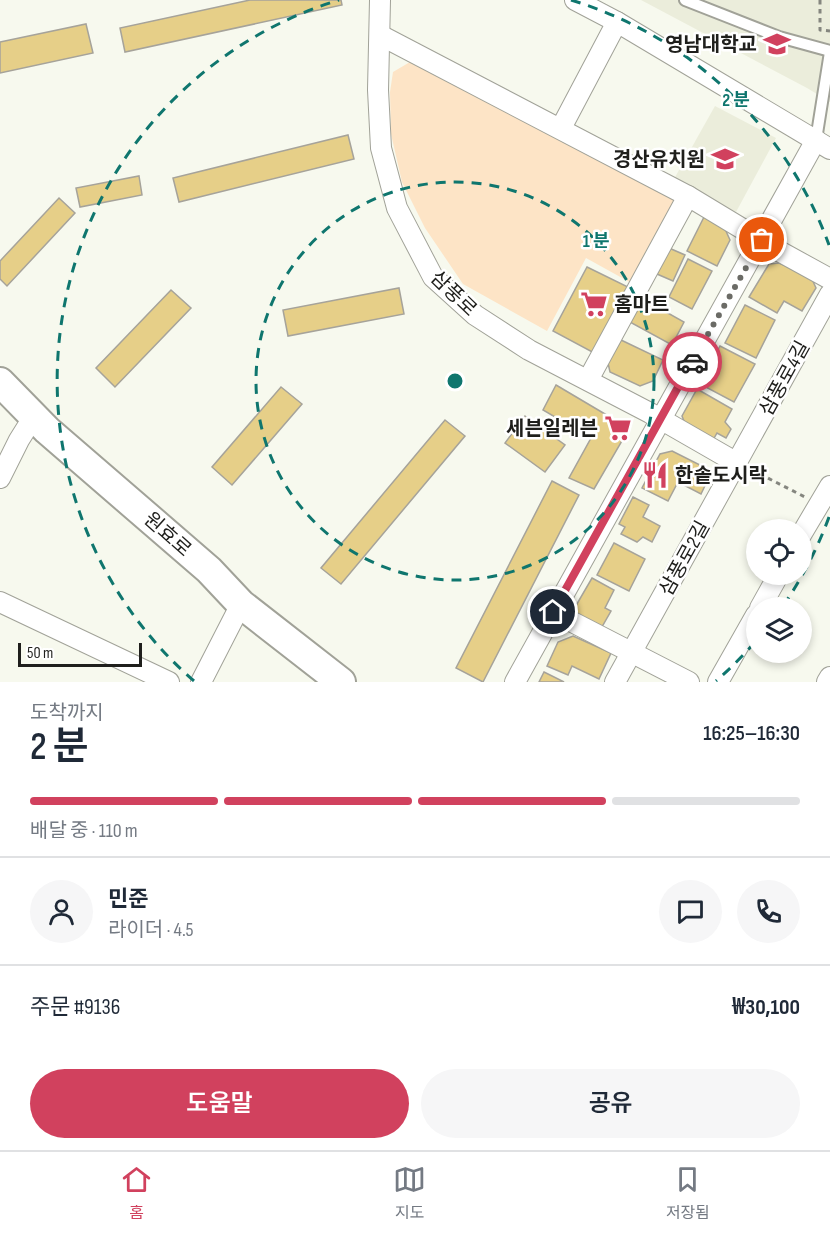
<!DOCTYPE html>
<html lang="ko">
<meta charset="utf-8">
<style>
:root{--surface:#fff;--page:#f6f6f7;--text:#1f2937;--muted:#747a83;--line:#e0e1e3;--accent:#d1415e}
body{margin:0;font-family:"Sofia Sans Condensed","Noto Sans KR",sans-serif;background:var(--page);color:var(--text);height:100vh;display:flex;flex-direction:column;font-size:22px;white-space:nowrap}
*{box-sizing:border-box;margin:0}
p{font-size:20px;color:var(--muted)}
.icon{flex:none;width:33px;height:33px;fill:none;stroke:currentColor;stroke-width:2;stroke-linecap:round;stroke-linejoin:round}
.map{position:relative;height:682px;overflow:hidden}
.sheet{display:flex;flex-direction:column;background:var(--surface);flex:1}
.sheet>*{flex:none}
.buttons{position:absolute;left:746px;top:519px;display:grid;gap:12px}
.buttons a{display:grid;place-items:center;width:66px;height:66px;border-radius:50%;background:var(--surface);box-shadow:0 3px 9px #0003;font-size:30px}
.scale{position:absolute;left:18px;bottom:15px;width:124px;box-sizing:border-box;padding-left:6px;border:3px solid #1f1f1c;border-top:0;font-size:16px;line-height:21px;white-space:nowrap;color:#1f1f1c;-webkit-text-stroke:4px #fff;paint-order:stroke}
.pin{position:absolute;display:grid;place-items:center;width:51px;height:51px;color:#fff;margin:-26px;border:3px solid #fff;border-radius:50%;box-shadow:0 2px 6px #0007}
.courier{position:absolute;display:grid;place-items:center;width:60px;height:60px;margin:-30px;border:4px solid #d1415e;border-radius:50%;background:#fff;color:#222;box-shadow:0 2px 8px #0007}
.headline em{font-style:normal;font-weight:600}
.headline div{display:flex;flex-direction:column-reverse}
.headline{display:flex;align-items:center;justify-content:space-between;height:102px;padding:0 30px}
h1{font-size:39px;font-weight:600;line-height:45px}
.bar{display:grid;grid-template-columns:repeat(4,1fr);gap:9px 6px;align-content:center;height:72px;padding:0 30px}
.bar i{height:8px;border-radius:4px;background:var(--line)}
.bar .selected{background:var(--accent)}
.bar p{grid-column:span 4}
.line{display:flex;align-items:center;gap:15px;padding:0 30px;border-top:2px solid var(--line)}
.line div{flex:1}
.round{display:grid;place-items:center;flex:none;width:63px;height:63px;border-radius:32px;background:var(--page)}
.primary-button{display:flex;gap:12px;margin-top:auto;padding:12px 30px}
.primary-button a{flex:1;height:69px;border-radius:36px;background:var(--accent);color:#fff;font-size:24px;font-weight:600;line-height:69px;text-align:center}
.primary-button a+a{background:var(--page);color:var(--text)}
.tab-bar{display:flex;justify-content:space-around;align-items:center;height:84px;border-top:2px solid var(--line);background:var(--surface);font-size:16px;color:var(--muted)}
.tab-bar a{display:grid;justify-items:center;gap:3px}
.tab-bar .selected{color:var(--accent)}
.map>svg:first-child{display:block}
</style>
<div class="map">
<svg width="830" height="682" viewBox="0 0 830 682">
<rect width="100%" height="100%" fill="#f7f9ee"/>
<g fill="#ebeddb">
<polygon points="641,0 830,0 830,102 807,88"/>
<polygon points="715,106 776,138 736,212 674,179"/>
</g>
<polygon fill="#fde4c6" points="410,62 675,199 633,284 586,258 547,331 463,284 425,228 402,182 391,134 390,92 393,72"/>
<g fill="#e6cf88" stroke="#a6a39a" stroke-width="1.5">
<polygon points="250,0 341,0 342,5 125,52 120,28"/>
<polygon points="86,24 93,53 0,73 0,42"/>
<polygon points="348,135 354,159 179,202 173,178"/>
<polygon points="139,176 142,195 80,207 76,188"/>
<polygon points="59,198 75,213 7,286 0,279 0,261"/>
<polygon points="705,215 725,229 730,240 717,266 687,251"/>
<polygon points="669,248 685,255 673,281 657,274"/>
<polygon points="688,259 712,271 692,309 669,297"/>
<polygon points="779,263 811,277 816,288 802,311 784,301 777,313 749,297 769,264"/>
<polygon points="587,267 630,288 596,354 553,331"/>
<polygon points="399,288 404,314 288,336 283,310"/>
<polygon points="171,290 191,308 115,387 96,368"/>
<polygon points="641,298 684,322 672,345 628,321"/>
<polygon points="745,305 775,320 756,358 725,343"/>
<polygon points="621,340 663,360 653,381 640,386 610,372 608,363"/>
<polygon points="720,346 755,364 734,402 700,384"/>
<polygon points="556,385 610,417 624,427 626,434 594,489 569,478 591,438 543,410"/>
<polygon points="281,387 302,404 232,485 212,467"/>
<polygon points="697,389 732,409 725,422 731,429 726,438 717,433 713,440 686,426 682,416"/>
<polygon points="525,416 565,445 545,472 505,443"/>
<polygon points="445,420 465,436 341,584 321,568"/>
<polygon points="672,451 712,471 701,494 678,482 668,501 642,488 660,454"/>
<polygon points="552,481 579,495 483,682 456,668"/>
<polygon points="633,497 649,505 643,517 660,526 652,542 643,537 637,542 621,534 625,527 619,524"/>
<polygon points="614,543 645,559 629,591 597,575"/>
<polygon points="592,578 614,590 605,608 611,611 599,632 576,619 574,609"/>
<polygon points="573,636 611,653 599,679 572,666 568,675 547,666 558,642"/>
<polygon points="544,672 564,682 539,682"/>
</g>
<g fill="none" stroke-linecap="round" stroke-linejoin="round">
<defs>
<g id="service">
<polyline points="685,0 779,37 830,51"/>
<polyline points="816,140 830,52"/>
</g>
<g id="minor">
<polyline points="380,0 378,90 381,148 397,208 433,277 475,315 529,350 650,413 737,463"/>
<polyline points="575,0 617,22 830,149"/>
<polyline points="380,35 688,196 779,251 830,279"/>
<polyline points="561,128 617,22"/>
<polyline points="588,380 688,196"/>
<polyline points="0,478 19,440 34,416"/>
<polyline points="801,535 830,486"/>
<polyline points="0,602 169,682"/>
<polyline points="760,608 779,574"/>
<polyline points="553,612 689,682"/>
<polyline points="201,682 241,604"/>
<polyline points="515,682 816,140"/>
<polyline points="615,682 830,294"/>
<polyline points="718,682 756,615"/>
<polyline points="827,682 830,677"/>
</g>
<polyline id="secondary" points="0,382 47,430 209,570 241,604 341,682"/>
</defs>
<use href="#service" stroke="#a1a298" stroke-width="14"/>
<use href="#minor" stroke="#a1a298" stroke-width="22"/>
<use href="#secondary" stroke="#a1a298" stroke-width="32"/>
<g stroke="#85867f" stroke-width="3" stroke-dasharray="4.5 4.5" stroke-linecap="butt">
<polyline points="820,0 820,30 830,31"/>
<polyline points="752,470 805,497"/>
</g>
<use href="#service" stroke="#fff" stroke-width="10"/>
<use href="#minor" stroke="#fff" stroke-width="20"/>
<use href="#secondary" stroke="#fff" stroke-width="28"/>
</g>
<g fill="none" stroke-linecap="round" stroke-linejoin="round">
<polyline stroke="#6b6b66" stroke-width="6" stroke-dasharray="0 10.8" points="692,362 762,240"/>
<polyline stroke="#d1415e" stroke-width="8" points="553,612 692,362"/>
</g>
<g fill="none" stroke="#0f766e" stroke-width="3" stroke-dasharray="10 8">
<circle cx="455" cy="381" r="199"/>
<path d="M829 517A398 398 0 0 1 783 606M755 642A398 398 0 0 1 716 681M194 681A398 398 0 0 1 339 0M571 0A398 398 0 0 1 829 245"/>
</g>
<defs>
<symbol id="university-bare" viewBox="-9 -9 18 18"><path d="M0-5L7-2L0 1L-7-2ZM-4 1L0 2.5L4 1V4Q0 6-4 4Z" fill="#d1415e" stroke="#fff" stroke-width="2.5" paint-order="stroke"/></symbol>
<symbol id="school-bare" viewBox="-9 -9 18 18"><path d="M0-5L7-2L0 1L-7-2ZM-4 1L0 2.5L4 1V4Q0 6-4 4Z" fill="#d1415e" stroke="#fff" stroke-width="2.5" paint-order="stroke"/></symbol>
<symbol id="supermarket-bare" viewBox="-9 -9 18 18"><path d="M-6-5.5h2.5l.6 2H6L4.5 2H-2.5L-4.4-4H-6ZM-1.5 3.2a1.3 1.3 0 1 0 .1 0ZM3 3.2a1.3 1.3 0 1 0 .1 0Z" fill="#d1415e" stroke="#fff" stroke-width="2.5" paint-order="stroke"/></symbol>
<symbol id="restaurant-bare" viewBox="-9 -9 18 18"><path d="M-5-6h1v4h1v-4h1v4h1v-4h1v5L-1.5 .5V6h-2V.5L-5-1ZM5-6V6H3V1.5H1.5Q1.5-4 5-6Z" fill="#d1415e" stroke="#fff" stroke-width="2.5" paint-order="stroke"/></symbol>
</defs>
<g fill-rule="evenodd">
<use href="#university-bare" x="758" y="25" width="38" height="38"/>
<use href="#school-bare" x="706" y="140" width="38" height="38"/>
<use href="#supermarket-bare" x="575" y="285" width="38" height="38"/>
<use href="#supermarket-bare" x="599" y="409" width="38" height="38"/>
<use href="#restaurant-bare" x="636" y="456" width="38" height="38"/>
</g>
<g text-anchor="middle" stroke-width="5" stroke-linejoin="round" paint-order="stroke">
<g font-size="20" font-weight="bold" fill="#1f1f1c" stroke="#fff" text-anchor="end">
<text x="757" y="51">영남대학교</text>
<text x="705" y="166">경산유치원</text>
<text x="614" y="311" text-anchor="start">홈마트</text>
<text x="598" y="435">세븐일레븐</text>
<text x="675" y="482" text-anchor="start">한솥도시락</text>
</g>
<g font-size="20" fill="#1f1f1c" stroke="#fff">
<text transform="translate(454 293) rotate(44)" y="7">삼풍로</text>
<text transform="translate(784 378) rotate(-61)" y="7">삼풍로4길</text>
<text transform="translate(168 534) rotate(42)" y="7">원효로</text>
<text transform="translate(684 558) rotate(-61)" y="7">삼풍로2길</text>
</g>
</g>
<circle cx="455" cy="381" r="9" fill="#0f766e" stroke="#fff" stroke-width="3"/>
<g font-size="18" text-anchor="middle" font-weight="bold" fill="#0f766e" stroke="#fff" stroke-width="5" stroke-linejoin="round" paint-order="stroke">
<text x="736" y="106">2 분</text>
<text x="596" y="247">1 분</text>
</g>
</svg>
<div class="buttons">
<a><svg class="icon" aria-label="locate" viewBox="0 0 24 24"><circle cx="12" cy="12" r="6"/><path d="M12 2v4M12 18v4M2 12h4M18 12h4"/></svg></a>
<a><svg class="icon" aria-label="layers" viewBox="0 0 24 24"><path d="M12 4l9 5-9 5-9-5zM3 14l9 5 9-5"/></svg></a>
</div>
<div class="scale">50 m</div>
<div class="pin" style="left:762px;top:240px;background:#ea580c"><svg class="icon" aria-label="bag" viewBox="0 0 24 24"><path d="M5 8h14l-1 12H6zM9 8a3 3 0 0 1 6 0"/></svg></div>
<div class="pin" style="left:553px;top:612px;background:#1f2937"><svg class="icon" aria-label="home" viewBox="0 0 24 24"><path d="M3 11l9-7 9 7M6 9v11h12V9"/></svg></div>
<div class="courier" style="left:692px;top:362px"><svg class="icon" aria-label="car" viewBox="0 0 24 24"><path d="M5 17H2v-5l4-1 3-4h7l3 4 3 1v5h-3M9 17h6M6 11h13"/><circle cx="7" cy="17" r="2"/><circle cx="17" cy="17" r="2"/></svg></div>
</div>
<section class="sheet">
<div class="headline"><div><h1>2 분</h1><p>도착까지</p></div><em>16:25–16:30</em></div>
<div class="bar"><i class="selected"></i><i class="selected"></i><i class="selected"></i><i></i><p>배달 중 · 110 m</p></div>
<div class="line" style="height:108px"><a class="round"><svg class="icon" aria-label="person" viewBox="0 0 24 24"><circle cx="12" cy="8" r="4"/><path d="M4 21q1-7 8-7t8 7"/></svg></a><div><b>민준</b><p>라이더 · 4.5</p></div><a class="round"><svg class="icon" aria-label="chat" viewBox="0 0 24 24"><path d="M4 5h16v11H9l-5 4z"/></svg></a><a class="round"><svg class="icon" aria-label="phone" viewBox="0 0 24 24"><path d="M5 4h4l2 5-3 2q2 4 5 5l2-3 5 2v4C11 20 4 13 5 4z"/></svg></a></div>
<div class="line" style="height:78px"><div>주문 #9136</div><b>₩30,100</b></div>
<div class="primary-button"><a>도움말</a><a>공유</a></div>
</section>
<nav class="tab-bar">
<a class="selected"><svg class="icon" aria-label="home" viewBox="0 0 24 24"><path d="M3 11l9-7 9 7M6 9v11h12V9"/></svg>홈</a>
<a><svg class="icon" aria-label="map" viewBox="0 0 24 24"><path d="M3 6l6-2 6 2 6-2v14l-6 2-6-2-6 2zM9 4v14M15 6v14"/></svg>지도</a>
<a><svg class="icon" aria-label="saved" viewBox="0 0 24 24"><path d="M7 4h10v16l-5-4-5 4z"/></svg>저장됨</a>
</nav>
